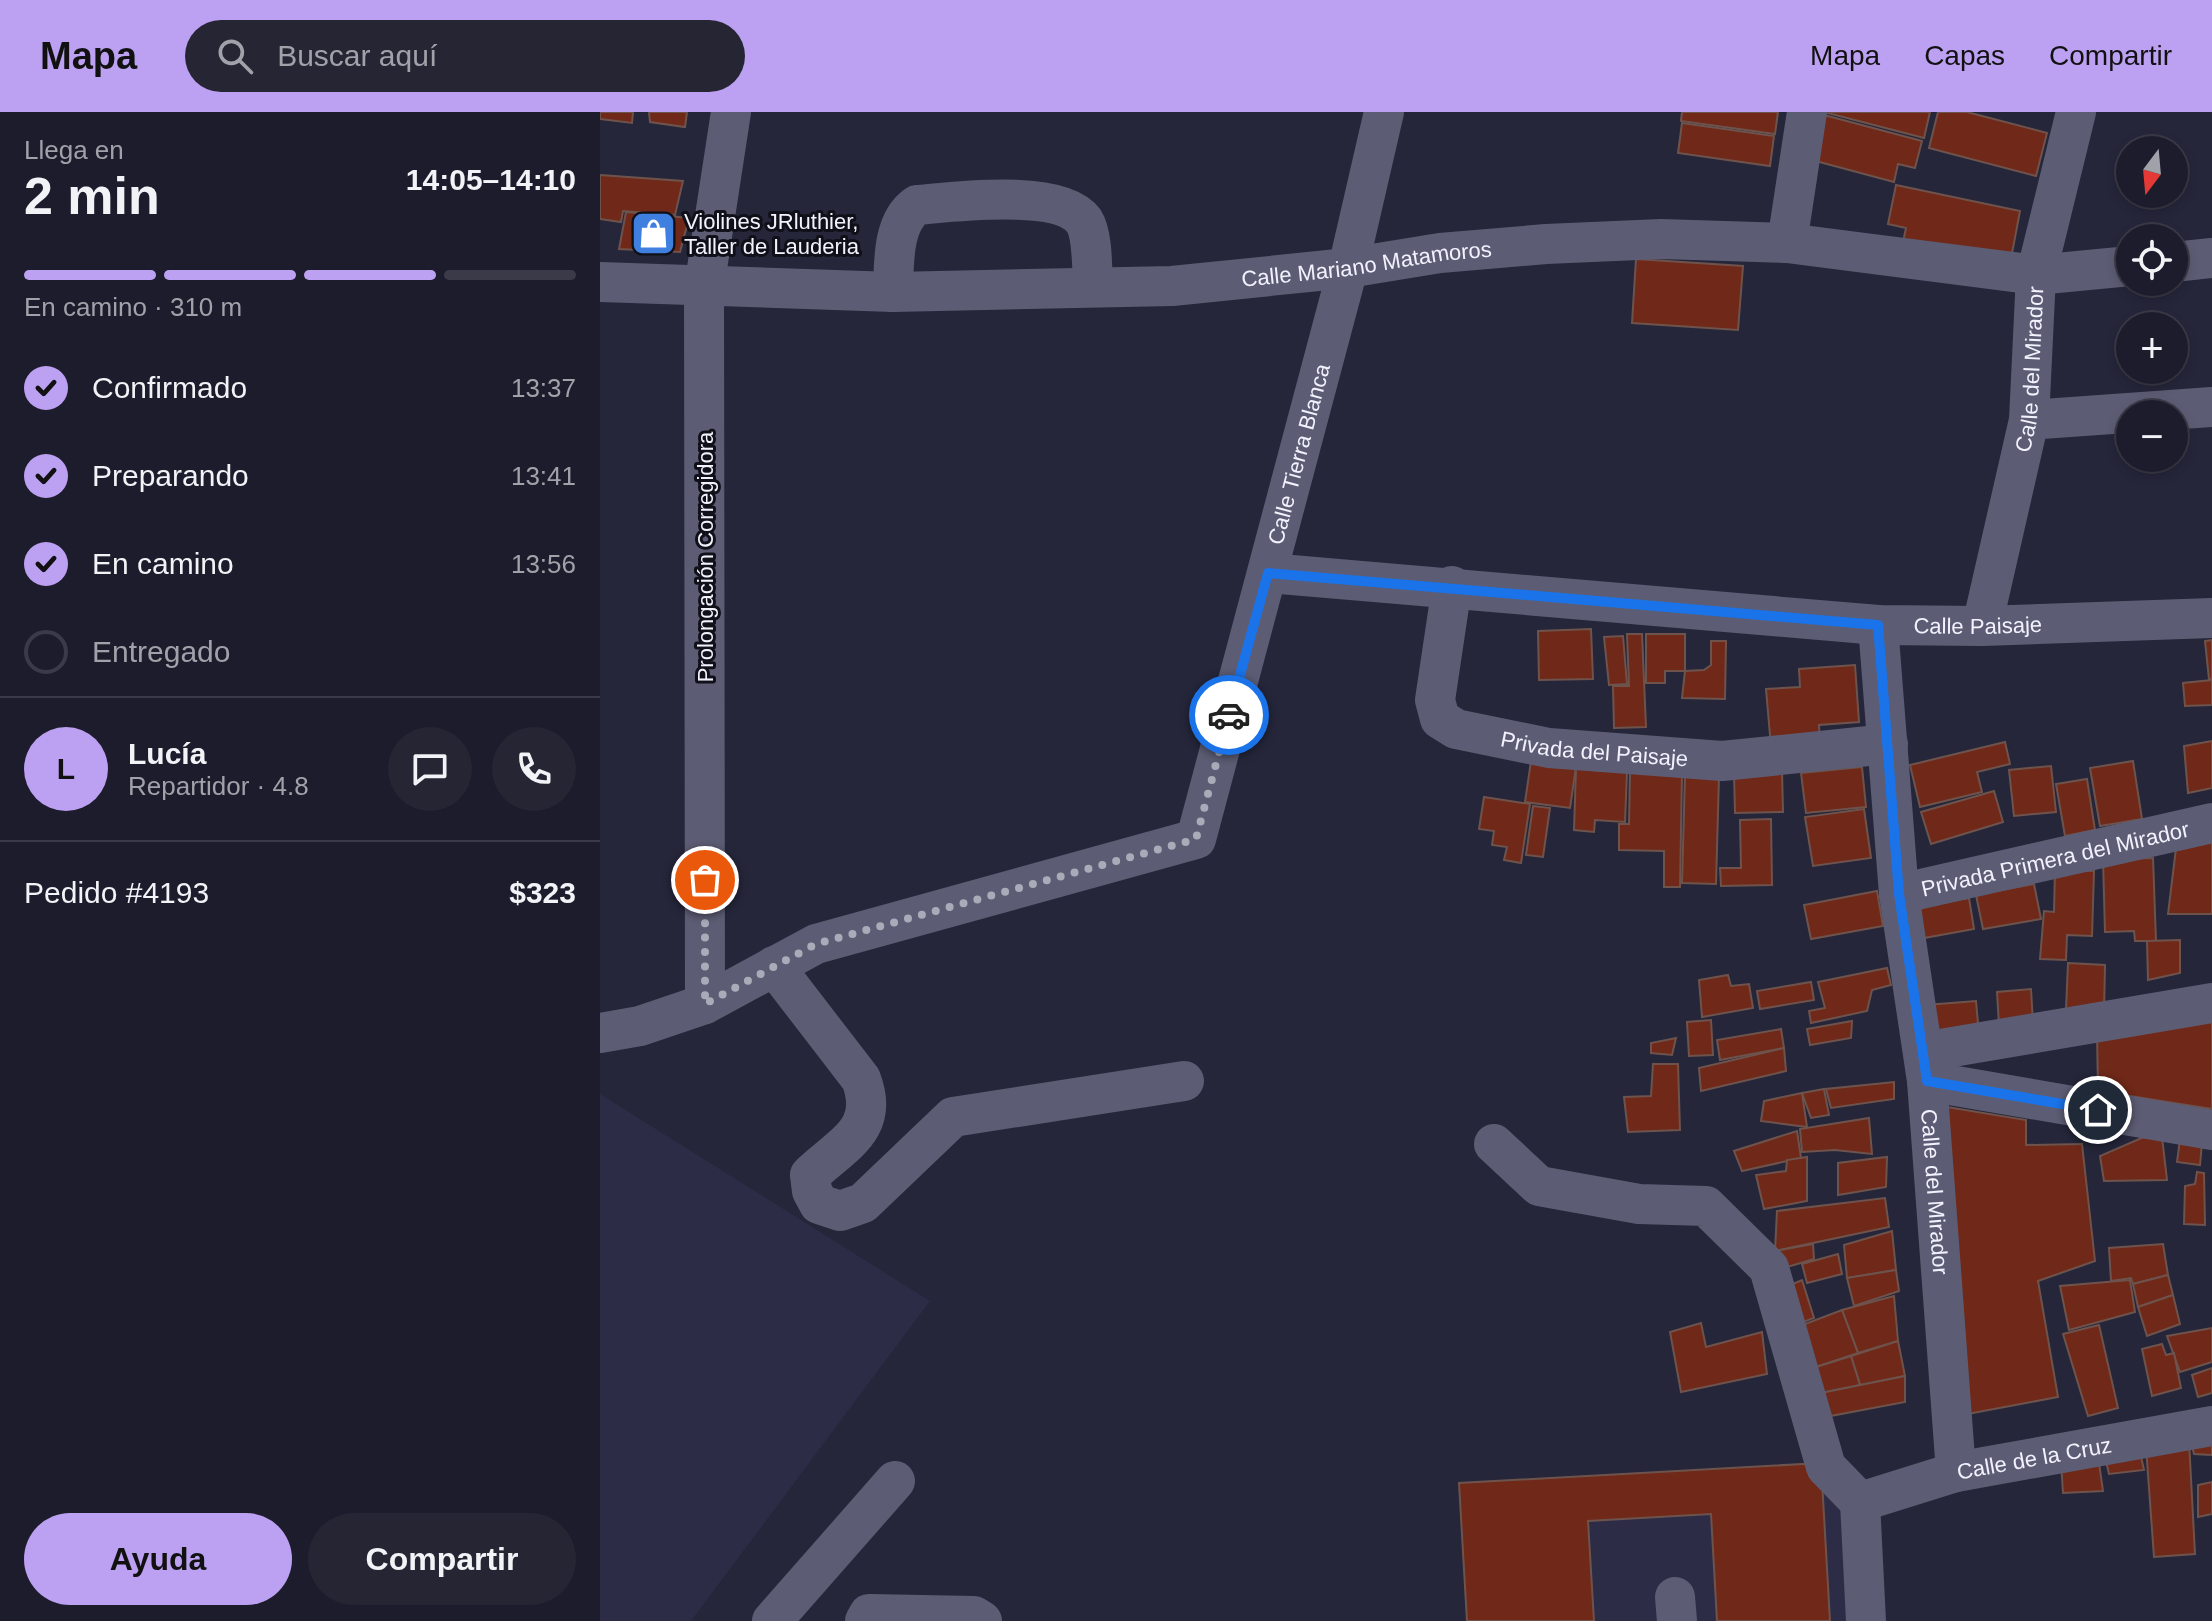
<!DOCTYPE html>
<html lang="es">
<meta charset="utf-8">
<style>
:root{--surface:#1c1c2c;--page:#252534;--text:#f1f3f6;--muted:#a0a1a9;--line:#3a3a48;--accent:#bca0f2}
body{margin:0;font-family:Arial,sans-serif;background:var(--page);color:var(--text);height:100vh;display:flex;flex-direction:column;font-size:30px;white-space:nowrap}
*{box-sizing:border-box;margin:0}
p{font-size:26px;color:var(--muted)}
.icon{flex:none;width:44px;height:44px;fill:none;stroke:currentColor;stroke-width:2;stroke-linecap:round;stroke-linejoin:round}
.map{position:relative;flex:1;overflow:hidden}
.drawer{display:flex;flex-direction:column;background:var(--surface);width:600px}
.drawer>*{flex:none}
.needle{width:52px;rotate:196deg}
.tools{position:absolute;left:1516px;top:24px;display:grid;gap:16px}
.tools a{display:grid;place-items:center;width:72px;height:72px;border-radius:50%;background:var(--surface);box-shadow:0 4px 12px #0003,0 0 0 2px var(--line);font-size:40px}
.pin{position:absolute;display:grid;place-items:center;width:68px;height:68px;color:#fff;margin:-34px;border:4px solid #fff;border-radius:50%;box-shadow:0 2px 8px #0007}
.courier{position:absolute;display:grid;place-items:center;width:80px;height:80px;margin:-40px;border:6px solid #1a73e8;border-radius:50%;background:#fff;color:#222;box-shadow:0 2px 10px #0007}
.headline em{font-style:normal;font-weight:700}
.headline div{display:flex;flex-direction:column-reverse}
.headline{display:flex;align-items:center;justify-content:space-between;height:136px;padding:0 24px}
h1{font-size:52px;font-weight:700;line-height:60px}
.bar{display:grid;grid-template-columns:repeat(4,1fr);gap:12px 8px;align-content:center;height:96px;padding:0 24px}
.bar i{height:10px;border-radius:6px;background:var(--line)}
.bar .on{background:var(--accent)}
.bar p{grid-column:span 4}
.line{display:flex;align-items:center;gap:20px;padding:0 24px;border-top:2px solid var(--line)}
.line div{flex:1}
.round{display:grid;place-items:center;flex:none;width:84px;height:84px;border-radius:42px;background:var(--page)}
ol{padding:0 24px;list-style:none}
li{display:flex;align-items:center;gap:24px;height:88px}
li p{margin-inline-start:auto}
li .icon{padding:8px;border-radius:50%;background:var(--accent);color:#111;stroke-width:4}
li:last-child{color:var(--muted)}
li i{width:44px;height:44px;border:4px solid var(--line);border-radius:50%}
.action{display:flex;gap:16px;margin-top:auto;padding:16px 24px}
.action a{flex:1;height:92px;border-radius:48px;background:var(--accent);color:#111;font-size:32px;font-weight:700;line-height:92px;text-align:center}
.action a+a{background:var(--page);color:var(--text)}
header{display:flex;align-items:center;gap:48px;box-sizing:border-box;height:112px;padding:0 40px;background:var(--accent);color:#111}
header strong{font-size:38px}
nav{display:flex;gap:44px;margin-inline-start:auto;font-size:28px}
.search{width:560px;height:72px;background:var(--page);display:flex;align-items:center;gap:20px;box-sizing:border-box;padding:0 28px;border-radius:44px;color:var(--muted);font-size:30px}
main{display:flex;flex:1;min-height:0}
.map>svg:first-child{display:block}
</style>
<header>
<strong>Mapa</strong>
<div class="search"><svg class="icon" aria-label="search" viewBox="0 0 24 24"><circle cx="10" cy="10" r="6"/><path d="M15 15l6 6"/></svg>Buscar aquí</div>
<nav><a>Mapa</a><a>Capas</a><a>Compartir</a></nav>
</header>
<main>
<section class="drawer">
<div class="headline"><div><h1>2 min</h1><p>Llega en</p></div><em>14:05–14:10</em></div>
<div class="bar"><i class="on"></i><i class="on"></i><i class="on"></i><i></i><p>En camino · 310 m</p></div>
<ol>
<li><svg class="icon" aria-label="check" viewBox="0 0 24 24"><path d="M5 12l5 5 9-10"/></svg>Confirmado<p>13:37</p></li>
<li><svg class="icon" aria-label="check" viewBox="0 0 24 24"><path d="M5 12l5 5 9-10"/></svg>Preparando<p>13:41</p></li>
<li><svg class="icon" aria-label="check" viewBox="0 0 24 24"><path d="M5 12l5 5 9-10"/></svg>En camino<p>13:56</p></li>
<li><i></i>Entregado</li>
</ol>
<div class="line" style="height:144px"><b class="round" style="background:var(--accent);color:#111">L</b><div><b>Lucía</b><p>Repartidor · 4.8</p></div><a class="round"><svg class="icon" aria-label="chat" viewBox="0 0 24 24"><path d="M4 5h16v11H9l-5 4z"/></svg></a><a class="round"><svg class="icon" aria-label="phone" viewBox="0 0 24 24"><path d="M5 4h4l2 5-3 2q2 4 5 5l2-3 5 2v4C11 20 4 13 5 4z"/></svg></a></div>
<div class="line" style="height:104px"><div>Pedido #4193</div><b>$323</b></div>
<div class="action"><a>Ayuda</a><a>Compartir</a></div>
</section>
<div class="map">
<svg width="1612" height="1509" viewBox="0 0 1612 1509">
<rect width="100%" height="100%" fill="#25263a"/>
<g fill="#2c2c47">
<polygon points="0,982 330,1189 91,1509 0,1509"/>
<polygon points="1226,1355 1260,1390 1266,1509 906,1509 911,1436 859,1371 1108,1383"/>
</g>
<g fill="#702818" stroke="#6e534d" stroke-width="2">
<polygon points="0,0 33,0 32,11 0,7"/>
<polygon points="49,0 87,0 85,15 50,10"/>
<polygon points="1082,0 1178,0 1175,22 1081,9"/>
<polygon points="1224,0 1330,0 1324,26"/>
<polygon points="1338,0 1367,0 1447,21 1436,64 1329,36"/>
<polygon points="1224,3 1322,29 1315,56 1298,52 1294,70 1212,48"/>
<polygon points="1082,11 1174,24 1170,54 1078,41"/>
<polygon points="0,63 83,69 75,103 23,99 21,110 0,107"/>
<polygon points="1296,73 1420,99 1410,152 1303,130 1306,116 1288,112"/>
<polygon points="26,100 89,106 80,140 19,137"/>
<polygon points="1036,147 1143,154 1138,218 1032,211"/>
<polygon points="991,517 993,567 939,568 938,519"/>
<polygon points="1027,522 1042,522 1046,615 1014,616 1013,574 1029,574"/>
<polygon points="1046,522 1085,522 1085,559 1065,559 1065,571 1046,571"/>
<polygon points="1023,524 1027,572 1009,573 1004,525"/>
<polygon points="1612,528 1612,567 1609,567 1605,529"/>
<polygon points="1111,529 1126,529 1125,587 1082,586 1085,559 1104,558 1111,553"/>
<polygon points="1255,553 1259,610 1219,613 1220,632 1171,635 1166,577 1200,575 1199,557"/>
<polygon points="1612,568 1612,593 1585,594 1583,571"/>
<polygon points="1612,629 1612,676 1588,681 1584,634"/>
<polygon points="1405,630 1410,652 1377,660 1382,680 1320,695 1310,653"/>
<polygon points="931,649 976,655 970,696 925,690"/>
<polygon points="1533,649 1542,707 1500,714 1490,656"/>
<polygon points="1451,654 1456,700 1414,704 1409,658"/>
<polygon points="1262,655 1266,695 1206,701 1201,661"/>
<polygon points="976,656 1027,659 1025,710 995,708 994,720 974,718"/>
<polygon points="1182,659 1183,700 1135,701 1134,661"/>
<polygon points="1030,660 1082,661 1080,775 1064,775 1064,739 1019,738 1019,712 1029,712"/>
<polygon points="1085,663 1119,664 1116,772 1082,771"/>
<polygon points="1487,667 1495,718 1465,724 1456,672"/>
<polygon points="1394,679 1403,710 1331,732 1321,700"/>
<polygon points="884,685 930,692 921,751 904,748 907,735 892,733 894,719 879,717"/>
<polygon points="933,694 950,696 943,745 926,743"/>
<polygon points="1264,697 1271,746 1213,754 1205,705"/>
<polygon points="1171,707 1172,773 1121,774 1120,756 1141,756 1140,708"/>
<polygon points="1612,723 1612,802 1568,802 1577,728"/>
<polygon points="1553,746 1556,829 1535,829 1534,819 1505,820 1503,747"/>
<polygon points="1455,758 1494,759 1492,824 1467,823 1466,848 1440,847 1444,799 1454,800"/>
<polygon points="1434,772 1441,807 1383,817 1376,783"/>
<polygon points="1277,779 1283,814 1211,827 1204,793"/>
<polygon points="1369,786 1374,817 1324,826 1319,795"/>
<polygon points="1580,828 1580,861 1548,868 1547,829"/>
<polygon points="1468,851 1505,853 1504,899 1466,898"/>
<polygon points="1287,856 1291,873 1272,878 1267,899 1211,911 1209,899 1225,896 1218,870"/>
<polygon points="1128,863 1131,874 1149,872 1153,896 1102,905 1099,868"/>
<polygon points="1211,870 1214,888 1160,897 1157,879"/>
<polygon points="1431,877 1433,911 1399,913 1397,880"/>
<polygon points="1376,889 1379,923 1329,928 1326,893"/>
<polygon points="1612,900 1612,997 1498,979 1497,919"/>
<polygon points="1111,908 1113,943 1089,944 1087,910"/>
<polygon points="1252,909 1251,926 1210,933 1207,917"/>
<polygon points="1181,917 1184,936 1120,948 1117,928"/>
<polygon points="1076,926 1072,943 1051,941 1051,931"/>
<polygon points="1184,936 1186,959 1101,979 1099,956"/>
<polygon points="1053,952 1078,952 1080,1018 1028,1020 1024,985 1051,984"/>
<polygon points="1294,970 1294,987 1231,996 1226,977"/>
<polygon points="1224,977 1229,1003 1211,1006 1202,981"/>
<polygon points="1202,981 1207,1015 1161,1009 1164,989"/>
<polygon points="1329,992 1426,1008 1426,1033 1482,1032 1495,1149 1438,1169 1458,1285 1346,1306"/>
<polygon points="1269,1006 1272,1042 1235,1038 1202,1040 1200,1017"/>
<polygon points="1197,1019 1201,1046 1142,1059 1134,1039"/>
<polygon points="1546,1024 1562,1025 1567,1068 1504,1069 1500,1044"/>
<polygon points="1580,1027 1602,1031 1600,1053 1577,1050"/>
<polygon points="1207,1045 1207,1089 1164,1097 1156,1063 1186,1059 1187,1048"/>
<polygon points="1287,1045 1286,1075 1238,1083 1238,1051"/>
<polygon points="1597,1060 1604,1061 1605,1113 1584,1112 1585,1074 1595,1072"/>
<polygon points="1285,1086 1289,1115 1175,1139 1177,1099"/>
<polygon points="1292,1119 1296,1158 1247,1166 1244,1133"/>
<polygon points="1213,1132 1214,1147 1177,1158 1175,1139"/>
<polygon points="1563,1132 1568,1163 1533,1172 1531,1166 1511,1169 1509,1136"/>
<polygon points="1238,1142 1242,1162 1207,1171 1202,1152"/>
<polygon points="1296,1158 1299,1179 1254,1194 1247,1166"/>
<polygon points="1568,1163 1573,1183 1538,1195 1533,1172"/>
<polygon points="1202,1168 1214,1206 1190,1215 1181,1177"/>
<polygon points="1530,1168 1535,1200 1469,1218 1460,1174"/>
<polygon points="1573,1183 1580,1212 1547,1224 1538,1195"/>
<polygon points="1294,1184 1298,1229 1258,1241 1242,1198"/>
<polygon points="1242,1198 1258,1241 1210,1257 1197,1215"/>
<polygon points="1101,1211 1106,1235 1162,1220 1167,1262 1081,1280 1070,1220"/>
<polygon points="1499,1213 1518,1296 1488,1304 1463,1222"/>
<polygon points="1612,1216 1612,1250 1580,1260 1567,1224"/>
<polygon points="1298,1229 1305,1264 1260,1273 1251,1244"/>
<polygon points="1562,1232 1566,1243 1574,1241 1581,1276 1552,1284 1542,1237"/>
<polygon points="1251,1244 1260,1273 1216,1282 1210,1257"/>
<polygon points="1612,1256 1612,1281 1598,1285 1592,1263"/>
<polygon points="1305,1264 1305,1290 1225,1305 1216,1282"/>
<polygon points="1612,1326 1612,1343 1594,1342 1591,1329"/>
<polygon points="1589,1329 1595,1442 1554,1445 1546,1335"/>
<polygon points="1539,1335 1544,1358 1509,1362 1505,1345"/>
<polygon points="1498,1344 1503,1379 1463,1381 1461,1349"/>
<polygon points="1221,1351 1230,1509 1117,1509 1111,1402 988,1409 994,1509 867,1509 859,1371"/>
<polygon points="1612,1370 1612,1402 1598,1405 1598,1373"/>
</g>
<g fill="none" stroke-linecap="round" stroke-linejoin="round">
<g stroke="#5c5d74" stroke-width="40">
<polyline points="1187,131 1207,0"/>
<polyline points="1574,150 1612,146"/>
<path id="s1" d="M 0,170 L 293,180 L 572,174 L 748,156 L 840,141 L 946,132 L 1061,127 L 1187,131 L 1436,163 L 1530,154"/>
<path d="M 293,180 C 294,151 292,110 317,93 C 353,90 461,76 484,109 C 493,123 492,158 493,175"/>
<polyline points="1429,308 1612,295"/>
<path id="s2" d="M 668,461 L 1278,513 L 1382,514 L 1612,506"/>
<path id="s3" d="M 852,474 L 835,588 L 840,607 L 856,617 L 949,636 L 1122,649 L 1288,632"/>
<path id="s4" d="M 1278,513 L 1299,782 L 1327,969 L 1356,1360"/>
<path id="s5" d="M 1382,514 L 1429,308 L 1436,163 L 1476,0"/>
<path id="s6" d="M 1299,782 L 1612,711"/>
<path d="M 174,854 L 261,967 C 280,1017 244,1031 210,1063 L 212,1079 L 219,1092 L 240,1099 L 263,1091 L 353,1005 L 584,969"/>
<polyline points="105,892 104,176 131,0"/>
<path id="s7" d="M 0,921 L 40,914 L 105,892 L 216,832 L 596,727 L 748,156 L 784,0"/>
<polyline points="1323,940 1612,891"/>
<polyline points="1327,969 1612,1018"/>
<polyline points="894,1032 939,1074 1039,1092 1106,1094 1169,1156 1226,1355 1260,1390"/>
<path id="s8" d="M 1260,1390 L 1356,1360 L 1612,1314"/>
<polyline points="1260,1390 1266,1509"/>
<polyline points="1075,1485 1077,1509"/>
<polyline points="172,1509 295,1369"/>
<polyline points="265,1509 269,1502 374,1504 382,1509"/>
</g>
</g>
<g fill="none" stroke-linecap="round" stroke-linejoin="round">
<polyline stroke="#aaabb9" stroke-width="8" stroke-dasharray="0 14.4" points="105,768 105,892 216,832 596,727 629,603"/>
<polyline stroke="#1a73e8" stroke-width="10" points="629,603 668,461 1278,513 1299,782 1327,969 1498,998"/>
</g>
<defs>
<symbol id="shop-square" viewBox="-11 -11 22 22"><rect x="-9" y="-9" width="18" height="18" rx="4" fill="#3f7fe0" stroke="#101019"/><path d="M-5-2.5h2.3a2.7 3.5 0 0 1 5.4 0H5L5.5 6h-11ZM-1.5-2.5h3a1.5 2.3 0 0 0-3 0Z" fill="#fff"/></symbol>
</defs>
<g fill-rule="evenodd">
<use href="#shop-square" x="28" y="96" width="51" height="51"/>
</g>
<g text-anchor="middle" stroke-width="6" stroke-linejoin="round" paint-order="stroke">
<g font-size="22" fill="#f1f2fd" stroke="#101019" text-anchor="start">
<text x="84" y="117">Violines JRluthier,<tspan x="84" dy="25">Taller de Lauderia</tspan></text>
</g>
<g font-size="22" fill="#f1f2fd" stroke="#101019">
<text dy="8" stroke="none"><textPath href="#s1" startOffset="768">Calle Mariano Matamoros</textPath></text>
<text dy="8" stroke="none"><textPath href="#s5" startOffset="262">Calle del Mirador</textPath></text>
<text dy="8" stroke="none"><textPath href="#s7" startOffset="1028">Calle Tierra Blanca</textPath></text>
<text transform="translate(105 445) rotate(-90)" y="8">Prolongación Corregidora</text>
<text dy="8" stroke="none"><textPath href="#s2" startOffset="712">Calle Paisaje</textPath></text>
<text dy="8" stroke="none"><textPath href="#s3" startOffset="294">Privada del Paisaje</textPath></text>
<text dy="8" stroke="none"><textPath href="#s6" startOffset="160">Privada Primera del Mirador</textPath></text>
<text dy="8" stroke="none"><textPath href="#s4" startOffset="570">Calle del Mirador</textPath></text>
<text dy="8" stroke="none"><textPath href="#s8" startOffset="180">Calle de la Cruz</textPath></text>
</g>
</g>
</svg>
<div class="tools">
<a><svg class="needle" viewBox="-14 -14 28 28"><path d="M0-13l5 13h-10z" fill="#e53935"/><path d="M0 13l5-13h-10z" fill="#a0a1a9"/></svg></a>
<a><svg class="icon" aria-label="locate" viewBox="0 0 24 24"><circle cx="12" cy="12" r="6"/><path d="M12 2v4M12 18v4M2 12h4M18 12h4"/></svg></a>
<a>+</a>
<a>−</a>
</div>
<div class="pin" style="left:105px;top:768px;background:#ea580c"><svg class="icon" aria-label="bag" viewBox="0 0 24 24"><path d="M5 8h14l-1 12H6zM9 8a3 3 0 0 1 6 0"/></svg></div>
<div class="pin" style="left:1498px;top:998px;background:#1f2937"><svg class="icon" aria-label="home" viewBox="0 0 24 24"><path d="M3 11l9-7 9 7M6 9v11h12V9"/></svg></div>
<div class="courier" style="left:629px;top:603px"><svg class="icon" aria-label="car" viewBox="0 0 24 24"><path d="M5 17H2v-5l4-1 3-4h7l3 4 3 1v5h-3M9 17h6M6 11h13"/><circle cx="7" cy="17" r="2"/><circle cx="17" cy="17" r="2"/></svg></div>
</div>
</main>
